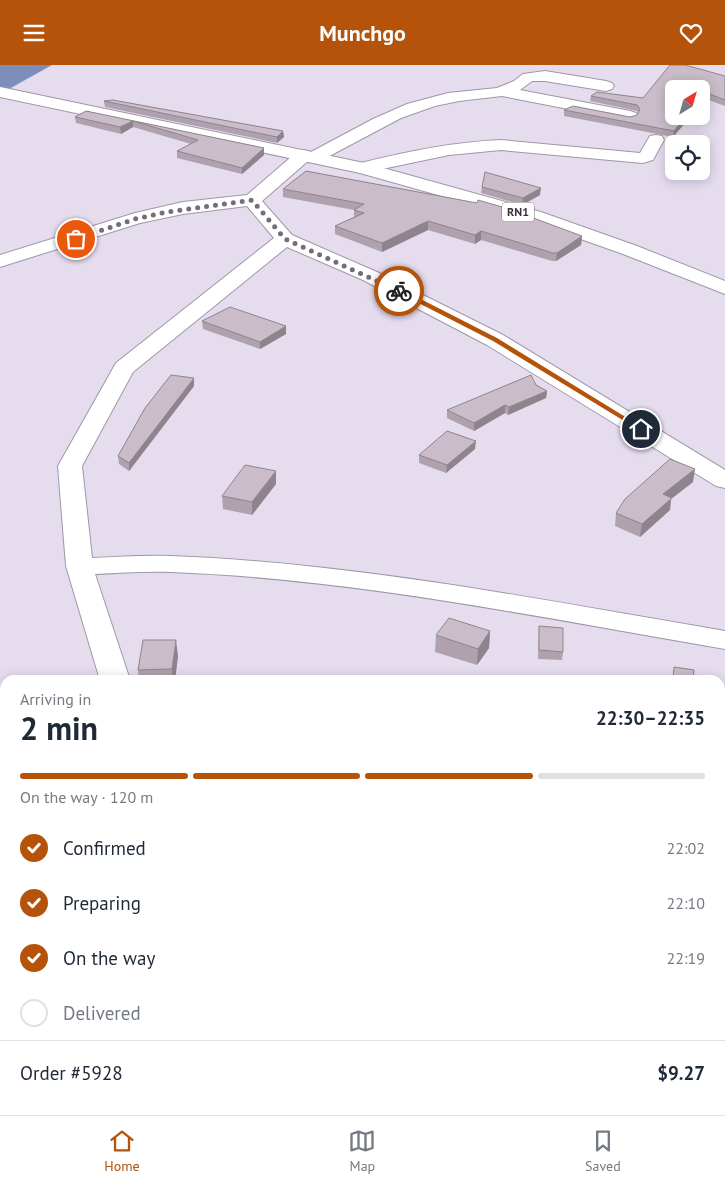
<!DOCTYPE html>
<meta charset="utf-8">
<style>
:root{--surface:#fff;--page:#f2f2f3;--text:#1f2937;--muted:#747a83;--line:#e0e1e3;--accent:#b45309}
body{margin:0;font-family:"PT Sans",sans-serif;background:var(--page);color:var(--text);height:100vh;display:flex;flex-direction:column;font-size:19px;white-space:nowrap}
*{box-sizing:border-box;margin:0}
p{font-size:16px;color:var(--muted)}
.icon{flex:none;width:28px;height:28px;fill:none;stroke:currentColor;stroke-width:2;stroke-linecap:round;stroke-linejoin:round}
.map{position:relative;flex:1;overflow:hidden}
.panel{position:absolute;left:0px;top:610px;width:725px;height:440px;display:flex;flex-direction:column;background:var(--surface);border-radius:15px 15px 0 0;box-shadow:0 2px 12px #0003}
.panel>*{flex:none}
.needle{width:32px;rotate:37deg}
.tools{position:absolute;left:665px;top:15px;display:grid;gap:10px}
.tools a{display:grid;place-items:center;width:45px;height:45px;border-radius:8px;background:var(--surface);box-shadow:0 2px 12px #0003;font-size:25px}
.pin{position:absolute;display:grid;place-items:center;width:42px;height:42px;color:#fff;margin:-21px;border:2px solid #fff;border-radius:50%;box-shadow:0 1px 5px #0007}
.courier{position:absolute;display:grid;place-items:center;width:50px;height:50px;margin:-25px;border:4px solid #b45309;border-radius:50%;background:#fff;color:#222;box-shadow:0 1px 6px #0007}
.summary em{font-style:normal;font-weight:700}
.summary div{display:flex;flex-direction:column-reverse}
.summary{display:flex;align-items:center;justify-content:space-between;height:85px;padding:0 20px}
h1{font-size:32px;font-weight:700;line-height:38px}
.bar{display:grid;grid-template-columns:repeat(4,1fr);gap:8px 5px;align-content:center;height:60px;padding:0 20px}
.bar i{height:6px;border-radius:4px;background:var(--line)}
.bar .current{background:var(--accent)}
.bar p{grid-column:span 4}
.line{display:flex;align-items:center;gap:12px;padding:0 20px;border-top:1px solid var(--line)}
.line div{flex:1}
ol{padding:0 20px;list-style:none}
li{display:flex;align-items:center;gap:15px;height:55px}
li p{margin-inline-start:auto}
li .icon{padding:5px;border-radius:50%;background:var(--accent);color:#fff;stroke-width:4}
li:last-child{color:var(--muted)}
li i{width:28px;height:28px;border:2px solid var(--line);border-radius:50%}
header{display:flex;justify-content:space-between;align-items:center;height:65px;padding:0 20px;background:var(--accent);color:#fff;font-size:22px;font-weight:700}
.dock{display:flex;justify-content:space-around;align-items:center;height:70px;border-top:1px solid var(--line);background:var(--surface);font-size:14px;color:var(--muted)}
.dock a{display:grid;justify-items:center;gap:2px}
.dock .current{color:var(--accent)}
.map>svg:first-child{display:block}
</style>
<header><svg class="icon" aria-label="menu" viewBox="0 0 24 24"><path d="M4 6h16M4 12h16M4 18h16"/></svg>Munchgo<svg class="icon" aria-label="heart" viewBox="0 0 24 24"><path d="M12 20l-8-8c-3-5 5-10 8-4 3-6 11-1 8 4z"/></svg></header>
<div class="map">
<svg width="725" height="1050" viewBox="0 0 725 1050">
<rect width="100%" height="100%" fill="#e5dcee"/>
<polygon fill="#7c8fbb" points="0,0 52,0 0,29"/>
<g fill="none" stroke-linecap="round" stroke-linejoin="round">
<defs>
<g id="minor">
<path d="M 545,6 L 606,16 L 612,18 L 614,21 L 612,24 L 606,26 L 545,16 L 532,16 L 520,25 L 630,46 L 636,48 L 638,51 L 636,54 L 630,56 L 502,31 L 459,36 L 435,41 L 401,53 L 320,96 L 314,97 L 308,96 L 262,136 L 292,170 L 377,207 L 503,270 L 725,405 L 725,423 L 716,421 L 487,280 L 363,215 L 287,182 L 133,307 L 82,401 L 92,493 C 118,492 145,490 171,491 C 357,498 541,535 725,566 L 725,584 C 542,553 357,514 171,507 C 146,506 120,508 95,509 L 130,615 L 100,615 L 66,501 L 58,401 L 116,298 L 274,173 L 247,141 L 183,149 L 140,158 L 0,202 L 0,190 L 135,148 L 183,137 L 247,130 L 298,86 L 304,85 L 311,87 L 373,54 L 407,39 L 448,28 L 497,23 L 514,16 L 523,9 Z"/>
<path d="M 656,70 L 662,71 L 664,75 L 653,95 L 643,98 L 501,85 L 449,90 L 363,108 L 357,107 L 354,103 L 357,99 C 404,87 452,77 501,75 L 640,88 L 650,71 Z"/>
<polygon points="5,954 5,990 0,992 0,956"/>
</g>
<polygon id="highway" points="0,22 369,99 541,147 637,181 725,216 725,229 623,189 527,155 360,108 0,32"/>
</defs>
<use href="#minor" stroke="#9f97a7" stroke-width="2"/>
<use href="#highway" stroke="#9f97a7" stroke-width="2"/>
<use href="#minor" fill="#fff" fill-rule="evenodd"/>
<use href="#highway" fill="#fff" fill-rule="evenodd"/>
</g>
<g fill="#afa2ae">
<polygon points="725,11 725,41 706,34 701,40 701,24 674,51 691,51 673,72 564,51 564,45 630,52 637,50 638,48 637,46 590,36 591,31 643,33"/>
<polygon points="104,36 283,66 284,72 277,78 105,42"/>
<polygon points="86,46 264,83 264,90 242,109 177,93 177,86 191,79 133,62 121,69 76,58 75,52"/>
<polygon points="482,122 540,130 522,140 481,128"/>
<polygon points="283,124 582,171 581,180 556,196 552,196 481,175 475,179 428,165 382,187 335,169 335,161 354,152 354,145 283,132"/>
<polygon points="202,256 286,269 260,284 203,264"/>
<polygon points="536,320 547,326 546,333 508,350 505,348 474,366 447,353 447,345"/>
<polygon points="194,321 129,406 119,399 118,391"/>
<polygon points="475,384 446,408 419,398 419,390"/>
<polygon points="693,417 671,434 670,445 640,472 615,461 616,448"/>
<polygon points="276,419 252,450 223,444 222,431"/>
<polygon points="539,561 563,587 562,595 538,594"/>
<polygon points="490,566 489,583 477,600 435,587 436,570"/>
<polygon points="178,591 175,615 139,615 138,605"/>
<polygon points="5,780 5,796 4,796 2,787"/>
<polygon points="0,817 5,818 5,871 0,870"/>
</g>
<g fill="#8e848d">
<polygon points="707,28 706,34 701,40 701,34"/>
<polygon points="686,51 691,51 673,72 674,66"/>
<polygon points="133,56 133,62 121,69 120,62"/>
<polygon points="283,66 284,72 277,78 277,72"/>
<polygon points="264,83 264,90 242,109 242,103"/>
<polygon points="541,123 540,130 522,140 523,133"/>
<polygon points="428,156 428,165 382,187 382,178"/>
<polygon points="481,166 481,175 475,179 475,170"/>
<polygon points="582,171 581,180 556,196 557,188"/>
<polygon points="286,261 286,269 260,284 260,277"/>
<polygon points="194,313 194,321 129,406 129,398"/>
<polygon points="547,326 546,333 508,350 509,342"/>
<polygon points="505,340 505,348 474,366 474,358"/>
<polygon points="476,376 475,384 446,408 447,400"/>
<polygon points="695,404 693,417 671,434 670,445 640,472 642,459 663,429"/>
<polygon points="276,406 276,419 252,450 252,437"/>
<polygon points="490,566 489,583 477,600 478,584"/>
<polygon points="176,575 178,591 175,615 173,615 172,604"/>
</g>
<g fill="#cbbcca" stroke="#8e848d">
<polygon points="670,0 685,0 725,11 725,35 707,28 701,34 701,24 674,24 674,51 686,51 674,66 564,45 573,41 630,52 637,50 640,44 637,40 591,31 597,27 643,33"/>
<polygon points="113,35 283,66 277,72 104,36"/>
<polygon points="86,46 264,83 242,103 177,86 198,75 133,56 120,62 75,52"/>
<polygon points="306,106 477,138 478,135 509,144 582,171 557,188 553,188 481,166 475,170 428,156 382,178 335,161 364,148 354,145 364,139 283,124"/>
<polygon points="485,107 541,123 523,133 482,122"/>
<polygon points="230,242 286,261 260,277 202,256"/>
<polygon points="171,310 194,313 129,398 118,391 145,343"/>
<polygon points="531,310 536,320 547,326 509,342 505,340 474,358 447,345"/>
<polygon points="447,366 476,376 447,400 419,390"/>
<polygon points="670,394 695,404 663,429 672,433 642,459 616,448 625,434"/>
<polygon points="245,400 276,406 252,437 222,431"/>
<polygon points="449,553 490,566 478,584 436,570"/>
<polygon points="539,561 563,563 563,587 539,585"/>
<polygon points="143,575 176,575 172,604 138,605"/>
<polygon points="674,602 694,605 693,615 673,615"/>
<polygon points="5,780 5,787 2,787"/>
<polygon points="0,817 5,818 5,854 0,853"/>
<polygon points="161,1045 182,1045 190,1049 189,1050 157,1050"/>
</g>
<polygon fill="#b45309" points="397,224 401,224 497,273 645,364 639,365 493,276 397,227"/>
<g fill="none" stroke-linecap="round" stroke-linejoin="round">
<polyline stroke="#736e79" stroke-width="5" stroke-dasharray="0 9" points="76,174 135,154 167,147 252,135 285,174 399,226"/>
</g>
<g text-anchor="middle" stroke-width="4" stroke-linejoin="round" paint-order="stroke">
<rect fill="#fff" stroke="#727075" stroke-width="1" x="502" y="137.5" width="32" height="19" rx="4"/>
<g font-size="12" font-weight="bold" fill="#36333a">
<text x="518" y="151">RN1</text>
</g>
</g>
</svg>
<div class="tools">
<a><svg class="needle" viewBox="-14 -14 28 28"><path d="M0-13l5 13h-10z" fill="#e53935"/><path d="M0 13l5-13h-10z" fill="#747a83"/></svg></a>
<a><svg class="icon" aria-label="locate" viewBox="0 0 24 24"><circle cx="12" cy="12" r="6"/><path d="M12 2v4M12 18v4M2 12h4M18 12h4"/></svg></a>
</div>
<div class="pin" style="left:76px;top:174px;background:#ea580c"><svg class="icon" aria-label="bag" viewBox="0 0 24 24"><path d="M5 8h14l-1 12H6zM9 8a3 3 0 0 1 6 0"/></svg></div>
<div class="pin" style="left:641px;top:364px;background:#1f2937"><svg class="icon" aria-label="home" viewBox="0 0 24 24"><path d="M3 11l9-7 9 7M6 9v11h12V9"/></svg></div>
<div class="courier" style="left:399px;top:226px"><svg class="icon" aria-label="bike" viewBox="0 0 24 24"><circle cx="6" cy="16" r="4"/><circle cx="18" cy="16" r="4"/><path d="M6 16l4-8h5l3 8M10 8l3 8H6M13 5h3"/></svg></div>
<section class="panel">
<div class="summary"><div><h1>2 min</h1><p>Arriving in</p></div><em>22:30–22:35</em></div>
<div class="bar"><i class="current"></i><i class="current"></i><i class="current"></i><i></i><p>On the way · 120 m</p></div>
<ol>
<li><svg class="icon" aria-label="check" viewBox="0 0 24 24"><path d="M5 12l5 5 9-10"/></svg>Confirmed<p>22:02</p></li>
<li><svg class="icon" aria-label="check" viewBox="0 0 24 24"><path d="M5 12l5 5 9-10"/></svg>Preparing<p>22:10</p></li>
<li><svg class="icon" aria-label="check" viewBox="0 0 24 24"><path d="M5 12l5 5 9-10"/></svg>On the way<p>22:19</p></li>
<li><i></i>Delivered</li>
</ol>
<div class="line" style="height:65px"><div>Order #5928</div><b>$9.27</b></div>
</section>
</div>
<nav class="dock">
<a class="current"><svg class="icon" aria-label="home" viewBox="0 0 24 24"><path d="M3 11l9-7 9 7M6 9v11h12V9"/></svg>Home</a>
<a><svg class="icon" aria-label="map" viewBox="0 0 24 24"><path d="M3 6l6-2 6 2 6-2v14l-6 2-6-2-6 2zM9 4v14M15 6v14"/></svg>Map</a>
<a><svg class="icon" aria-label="saved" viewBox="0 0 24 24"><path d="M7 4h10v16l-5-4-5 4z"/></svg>Saved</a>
</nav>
